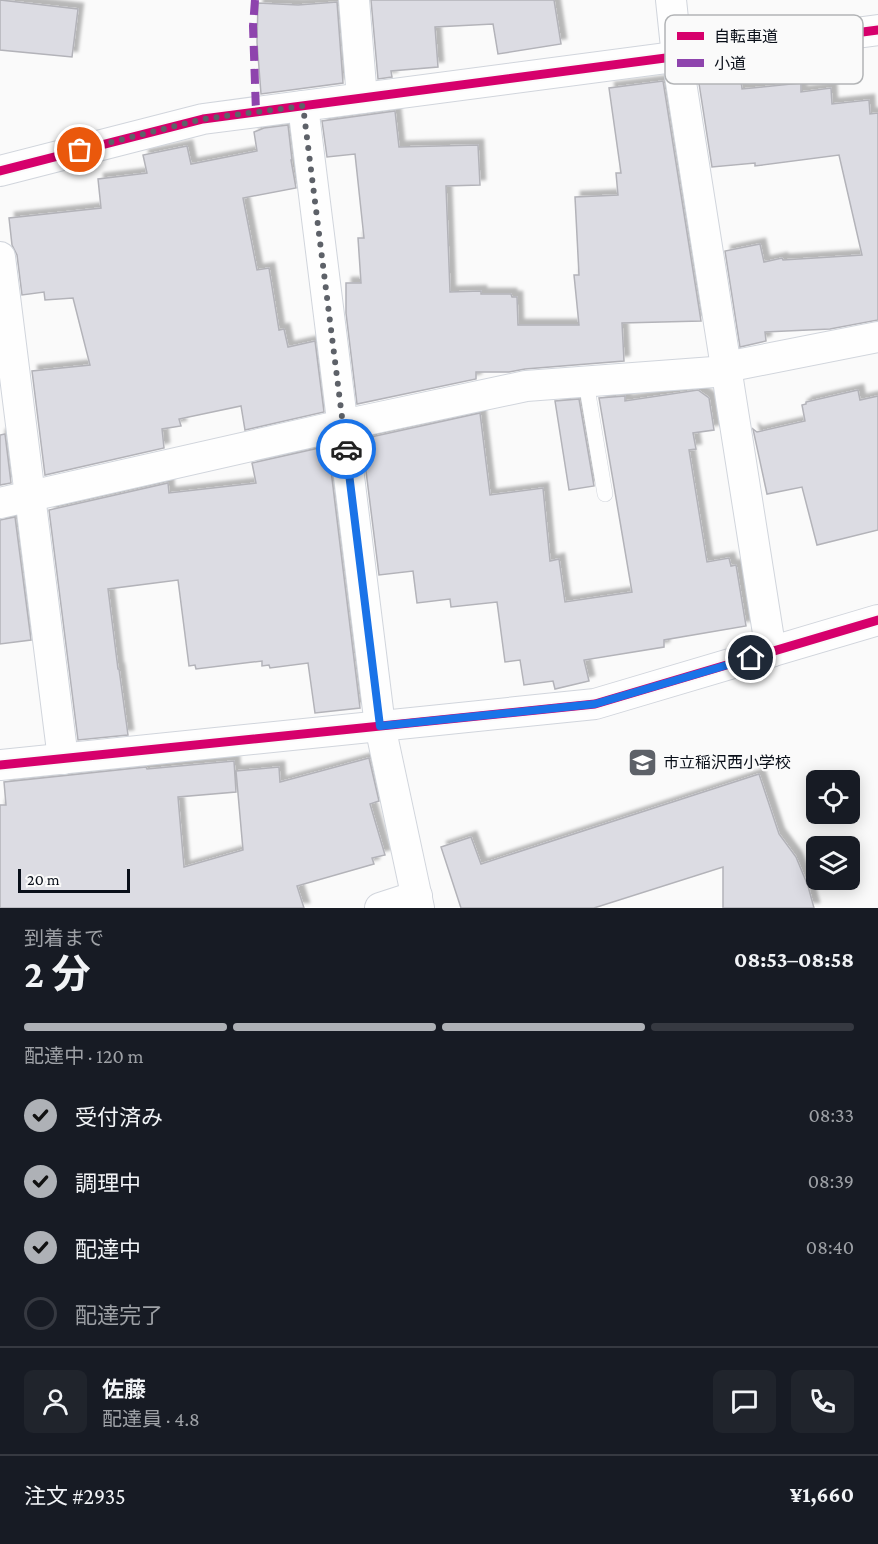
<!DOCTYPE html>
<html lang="ja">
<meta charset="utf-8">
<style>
:root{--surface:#171b24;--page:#20242c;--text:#f1f3f6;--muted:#9ea1a6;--line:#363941;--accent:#aeb1b6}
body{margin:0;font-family:"Crimson Pro","Noto Sans JP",serif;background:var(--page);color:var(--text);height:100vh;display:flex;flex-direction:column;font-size:22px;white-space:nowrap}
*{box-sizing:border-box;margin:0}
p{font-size:20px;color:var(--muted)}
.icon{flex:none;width:33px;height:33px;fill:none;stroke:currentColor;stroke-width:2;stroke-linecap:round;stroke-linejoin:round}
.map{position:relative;height:908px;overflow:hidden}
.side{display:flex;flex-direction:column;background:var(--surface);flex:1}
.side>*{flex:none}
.buttons{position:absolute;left:806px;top:770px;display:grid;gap:12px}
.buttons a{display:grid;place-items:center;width:54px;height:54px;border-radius:9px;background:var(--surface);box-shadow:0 3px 15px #0003;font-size:30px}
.scale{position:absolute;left:18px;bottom:15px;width:112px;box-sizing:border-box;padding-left:6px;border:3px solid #090f19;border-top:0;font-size:16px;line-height:21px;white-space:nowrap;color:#090f19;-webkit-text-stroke:4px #fafafa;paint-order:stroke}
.pin{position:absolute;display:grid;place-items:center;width:51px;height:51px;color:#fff;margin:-26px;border:3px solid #fff;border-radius:50%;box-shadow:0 2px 6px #0007}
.courier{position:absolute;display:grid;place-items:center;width:60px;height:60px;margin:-30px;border:4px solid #1a73e8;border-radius:50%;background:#fff;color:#222;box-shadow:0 2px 8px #0007}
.head em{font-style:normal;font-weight:700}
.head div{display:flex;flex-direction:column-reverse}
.head{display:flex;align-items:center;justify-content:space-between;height:102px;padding:0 24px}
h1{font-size:39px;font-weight:700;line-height:45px}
.bar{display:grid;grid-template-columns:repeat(4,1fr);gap:9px 6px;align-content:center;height:72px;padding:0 24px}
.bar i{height:8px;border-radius:4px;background:var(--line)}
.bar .selected{background:var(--accent)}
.bar p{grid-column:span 4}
.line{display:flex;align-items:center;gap:15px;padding:0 24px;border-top:2px solid var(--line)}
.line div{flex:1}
.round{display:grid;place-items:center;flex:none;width:63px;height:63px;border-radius:9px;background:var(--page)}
ol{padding:0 24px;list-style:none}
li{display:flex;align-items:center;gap:18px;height:66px}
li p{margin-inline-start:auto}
li .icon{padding:6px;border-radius:50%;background:var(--accent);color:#111;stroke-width:4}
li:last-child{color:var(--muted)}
li i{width:33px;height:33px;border:3px solid var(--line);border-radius:50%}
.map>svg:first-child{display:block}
</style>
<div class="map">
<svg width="878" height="908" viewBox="0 0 878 908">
<defs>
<filter id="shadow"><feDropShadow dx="5.5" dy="-5.5" stdDeviation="1.5" flood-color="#0004"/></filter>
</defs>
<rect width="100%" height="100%" fill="#fafafa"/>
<g fill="#dcdce3" stroke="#b3b3b9" stroke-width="1.5" filter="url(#shadow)">
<polygon points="0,0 78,9 72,57 0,50"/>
<polygon points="371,0 554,0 561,44 498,54 493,24 435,27 438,67 391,71 392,77 378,79"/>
<polygon points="337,2 343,83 261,94 257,42 258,3 298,5"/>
<polygon points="740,71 742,89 801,83 801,92 831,88 832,104 869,100 870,114 878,113 878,320 830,329 765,332 766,341 740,347 725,251 760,244 764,262 782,258 783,260 862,255 839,155 755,166 755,163 712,167 698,77"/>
<polygon points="663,81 701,321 622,323 624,361 525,369 509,372 476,372 476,379 357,404 346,313 346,283 361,283 358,238 364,238 355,154 327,157 322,121 395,111 399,147 478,145 480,185 446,186 450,292 481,291 481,294 511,294 512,297 517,297 518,325 579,325 574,275 579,275 575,197 618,195 616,173 621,173 609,88"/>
<polygon points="288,125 292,160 291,160 296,188 243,198 257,270 269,268 279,330 284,329 288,347 315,341 324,412 245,430 241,406 179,419 181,426 162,429 164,448 45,475 32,371 90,365 73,298 45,300 44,292 22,295 17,255 12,245 9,218 101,208 98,179 147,173 143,155 187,146 191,164 257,151 254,132 264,128"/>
<polygon points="698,390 709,398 714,430 693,433 696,449 689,450 707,562 729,558 731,566 736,565 746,626 664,640 664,647 584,660 589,681 555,689 553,681 524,685 520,660 505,662 497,602 451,607 450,599 417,603 413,571 379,575 362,439 480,413 490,495 543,488 550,561 559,559 565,602 632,592 599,398 625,396 625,401"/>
<polygon points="858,390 860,400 878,396 878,530 817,545 802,487 767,494 753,429 757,432 805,421 802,405 806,404 806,402"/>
<polygon points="579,399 594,486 569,490 555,401"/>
<polygon points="5,434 11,483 0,485 0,435"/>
<polygon points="328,446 360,708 315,713 308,663 270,668 269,665 262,666 262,661 196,669 195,665 189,666 178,580 108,589 118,669 119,669 128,735 78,740 49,510 168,483 169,493 256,483 252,463"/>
<polygon points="15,517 31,640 0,644 0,520"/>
<polygon points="369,758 379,801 370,804 385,855 372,858 374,864 297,886 304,908 0,908 0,805 6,805 4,782 146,767 147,769 234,761 236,792 178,797 184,867 243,850 236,771 279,767 280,782"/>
<polygon points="759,774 779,834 796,857 808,886 814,908 723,908 723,867 594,908 461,908 441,847 471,837 481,864"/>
</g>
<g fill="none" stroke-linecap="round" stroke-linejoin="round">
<defs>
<polyline id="service" points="586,382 605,494"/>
<g id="minor">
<polyline points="354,0 362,98"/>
<polyline points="671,0 677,57 771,652"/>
<polyline points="303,106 380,726 419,908"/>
<polyline points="0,171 203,119 878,30"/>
<polyline points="0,257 63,759"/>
<polyline points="726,367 878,337"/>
<polyline points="0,503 343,425 526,386 727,371"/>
<polyline points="0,765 595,704 878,620"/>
<polyline points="380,908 417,896"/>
</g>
</defs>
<use href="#service" stroke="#d1d5dc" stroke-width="16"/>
<use href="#minor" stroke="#d1d5dc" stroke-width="32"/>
<use href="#service" stroke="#fefefe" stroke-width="15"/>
<use href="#minor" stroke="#fefefe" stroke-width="30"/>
<polyline stroke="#8e44ad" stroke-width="8" stroke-dasharray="15 8" stroke-linecap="butt" points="255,0 253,26 256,112"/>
<defs>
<g id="cycleway">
<polyline points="0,171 203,119 878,30"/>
<polyline points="0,765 595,704 878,620"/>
</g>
</defs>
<use href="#cycleway" stroke="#fafafa" stroke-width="13"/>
<use href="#cycleway" stroke="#d6006c" stroke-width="9"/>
</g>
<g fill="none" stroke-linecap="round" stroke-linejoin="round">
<polyline stroke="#5d6168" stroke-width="6" stroke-dasharray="0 10.8" points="80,150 203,119 303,106 346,449"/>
<polyline stroke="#1a73e8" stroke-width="8" points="346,449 380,726 595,704 751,658"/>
</g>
<defs>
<symbol id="school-square" viewBox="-11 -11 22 22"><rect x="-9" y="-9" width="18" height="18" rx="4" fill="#5d6168" stroke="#fafafa"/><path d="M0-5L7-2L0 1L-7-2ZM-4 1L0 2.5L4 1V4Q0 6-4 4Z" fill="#fff"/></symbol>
</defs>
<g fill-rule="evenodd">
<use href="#school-square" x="626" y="746" width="33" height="33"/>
</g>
<g text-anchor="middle" stroke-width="4.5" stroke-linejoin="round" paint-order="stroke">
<g font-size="16" fill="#090f19" stroke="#fafafa" text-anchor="start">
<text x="663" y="768">市立稲沢西小学校</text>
</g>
</g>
<rect x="665" y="15" width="198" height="69" rx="9" fill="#fafafa" stroke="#b2b4b6" stroke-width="1.5"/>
<rect x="677" y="32" width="27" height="8" fill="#d6006c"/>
<rect x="677" y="59" width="27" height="8" fill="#8e44ad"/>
<g font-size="16" fill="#090f19">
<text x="714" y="42">自転車道</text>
<text x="714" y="69">小道</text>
</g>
</svg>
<div class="buttons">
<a><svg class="icon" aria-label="locate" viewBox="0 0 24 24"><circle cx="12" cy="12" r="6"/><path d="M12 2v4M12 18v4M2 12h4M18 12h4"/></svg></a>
<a><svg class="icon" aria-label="layers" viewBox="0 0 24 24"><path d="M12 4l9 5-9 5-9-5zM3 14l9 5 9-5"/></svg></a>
</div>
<div class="scale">20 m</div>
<div class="pin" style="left:80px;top:150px;background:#ea580c"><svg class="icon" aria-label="bag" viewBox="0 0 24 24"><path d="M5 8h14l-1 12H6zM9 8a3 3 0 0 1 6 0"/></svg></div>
<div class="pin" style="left:751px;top:658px;background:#1f2937"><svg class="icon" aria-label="home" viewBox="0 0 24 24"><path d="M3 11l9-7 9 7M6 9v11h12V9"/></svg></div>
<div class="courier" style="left:346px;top:449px"><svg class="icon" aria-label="car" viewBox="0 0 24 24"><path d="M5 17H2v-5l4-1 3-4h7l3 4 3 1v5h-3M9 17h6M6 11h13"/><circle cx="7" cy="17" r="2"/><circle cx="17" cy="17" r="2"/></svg></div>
</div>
<section class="side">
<div class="head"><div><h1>2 分</h1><p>到着まで</p></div><em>08:53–08:58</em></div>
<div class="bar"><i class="selected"></i><i class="selected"></i><i class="selected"></i><i></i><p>配達中 · 120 m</p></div>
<ol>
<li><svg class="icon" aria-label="check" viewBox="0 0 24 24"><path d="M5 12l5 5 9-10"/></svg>受付済み<p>08:33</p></li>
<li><svg class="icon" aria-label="check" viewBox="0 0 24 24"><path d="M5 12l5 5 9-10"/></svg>調理中<p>08:39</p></li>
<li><svg class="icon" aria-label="check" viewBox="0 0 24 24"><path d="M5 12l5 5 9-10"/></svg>配達中<p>08:40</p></li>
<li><i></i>配達完了</li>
</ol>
<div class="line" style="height:108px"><a class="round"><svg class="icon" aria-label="person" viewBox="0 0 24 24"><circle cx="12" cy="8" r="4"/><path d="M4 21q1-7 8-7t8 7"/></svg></a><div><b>佐藤</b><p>配達員 · 4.8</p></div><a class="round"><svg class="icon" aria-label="chat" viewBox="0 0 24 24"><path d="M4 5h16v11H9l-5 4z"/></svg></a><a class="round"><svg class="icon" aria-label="phone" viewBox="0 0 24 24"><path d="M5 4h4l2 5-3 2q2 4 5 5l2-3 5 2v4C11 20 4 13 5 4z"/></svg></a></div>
<div class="line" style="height:78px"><div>注文 #2935</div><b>¥1,660</b></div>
</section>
